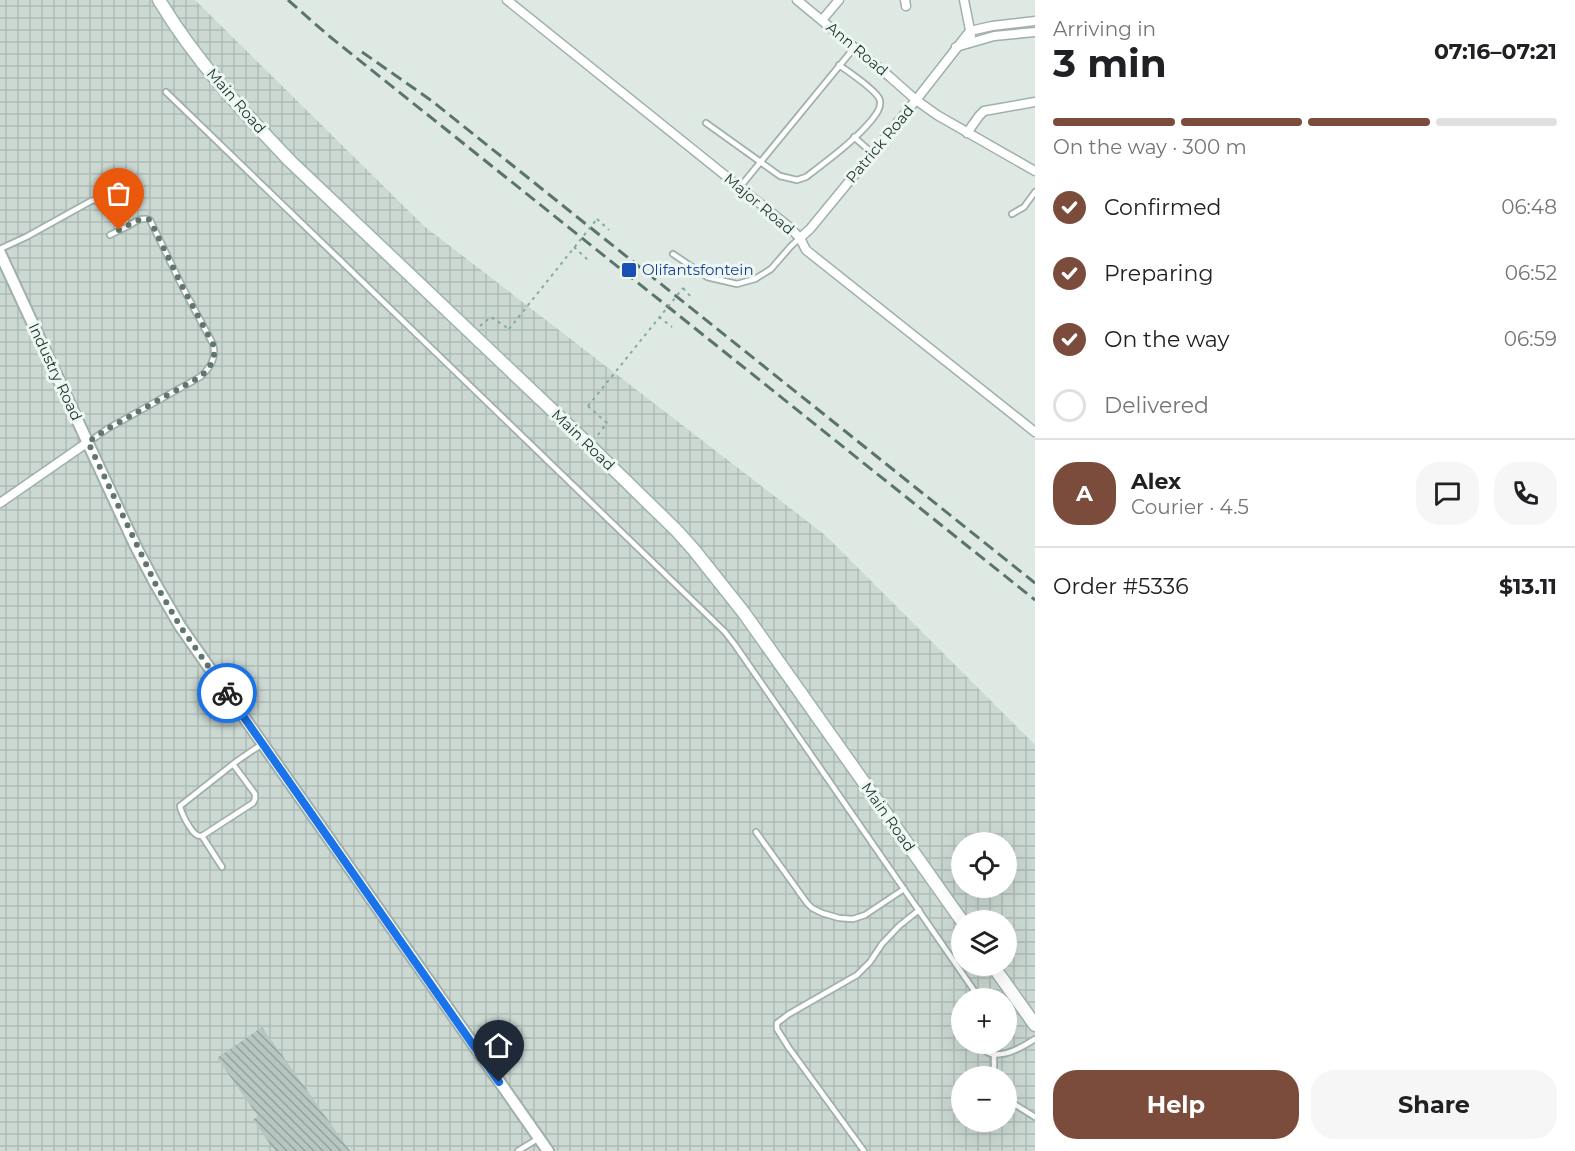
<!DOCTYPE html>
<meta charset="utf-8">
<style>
:root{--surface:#fff;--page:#f6f6f6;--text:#202124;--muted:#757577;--line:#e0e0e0;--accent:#7b4c3c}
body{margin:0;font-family:Montserrat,sans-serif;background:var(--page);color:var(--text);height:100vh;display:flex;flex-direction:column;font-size:22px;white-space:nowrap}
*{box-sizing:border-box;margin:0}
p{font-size:20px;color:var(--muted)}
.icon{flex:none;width:33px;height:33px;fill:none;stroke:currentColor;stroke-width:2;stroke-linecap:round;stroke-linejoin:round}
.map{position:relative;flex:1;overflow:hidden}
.drawer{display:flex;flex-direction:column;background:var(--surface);width:540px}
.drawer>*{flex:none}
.tools{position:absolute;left:951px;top:832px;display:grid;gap:12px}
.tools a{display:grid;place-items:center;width:66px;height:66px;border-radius:50%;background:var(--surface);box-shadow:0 6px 24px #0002;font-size:30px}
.pin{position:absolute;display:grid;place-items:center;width:51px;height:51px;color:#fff;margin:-62px -26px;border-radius:50% 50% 50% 0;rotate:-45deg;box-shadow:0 0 6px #0007}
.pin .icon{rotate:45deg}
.courier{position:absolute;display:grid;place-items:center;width:60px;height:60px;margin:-30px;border:4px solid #1a73e8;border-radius:50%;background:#fff;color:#222;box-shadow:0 2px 8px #0007}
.summary em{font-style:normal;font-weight:700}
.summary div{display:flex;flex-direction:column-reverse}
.summary{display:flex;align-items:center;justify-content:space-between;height:102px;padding:0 18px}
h1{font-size:39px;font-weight:700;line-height:45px}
.bar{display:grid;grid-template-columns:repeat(4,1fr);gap:9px 6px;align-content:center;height:72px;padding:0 18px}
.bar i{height:8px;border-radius:4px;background:var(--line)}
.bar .on{background:var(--accent)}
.bar p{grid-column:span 4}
.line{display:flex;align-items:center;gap:15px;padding:0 18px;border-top:2px solid var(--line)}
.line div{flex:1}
.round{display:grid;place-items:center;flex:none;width:63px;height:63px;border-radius:24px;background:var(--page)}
ol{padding:0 18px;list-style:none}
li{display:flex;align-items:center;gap:18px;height:66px}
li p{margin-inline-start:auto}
li .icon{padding:6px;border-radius:50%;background:var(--accent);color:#fff;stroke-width:4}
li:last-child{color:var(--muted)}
li i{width:33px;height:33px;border:3px solid var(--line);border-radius:50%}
.action{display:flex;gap:12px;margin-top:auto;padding:12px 18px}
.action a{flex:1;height:69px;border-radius:24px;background:var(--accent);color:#fff;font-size:24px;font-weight:700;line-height:69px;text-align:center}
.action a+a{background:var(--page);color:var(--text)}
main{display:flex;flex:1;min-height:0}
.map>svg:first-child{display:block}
</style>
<main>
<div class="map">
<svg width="1035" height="1151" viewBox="0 0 1035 1151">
<defs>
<pattern id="industrial-grid" width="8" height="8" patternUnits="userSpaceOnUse" patternTransform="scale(1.5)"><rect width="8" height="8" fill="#ccd9d3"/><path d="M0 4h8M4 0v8" fill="none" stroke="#afbbb6"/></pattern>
<pattern id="building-back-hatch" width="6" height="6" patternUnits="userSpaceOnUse" patternTransform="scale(1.5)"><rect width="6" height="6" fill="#b7c6c0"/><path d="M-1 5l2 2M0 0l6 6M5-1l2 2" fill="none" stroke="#94a29d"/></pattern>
</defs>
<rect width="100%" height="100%" fill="#dee9e4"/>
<path fill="url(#industrial-grid)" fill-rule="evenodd" d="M 0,0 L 195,0 L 424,226 L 825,535 L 1035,745 L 1035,1151 L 0,1151 ZM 962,843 L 1006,843 L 1006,888 L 962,888 ZM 962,921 L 1006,921 L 1006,966 L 962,966 ZM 962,999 L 1006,999 L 1006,1044 L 962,1044 ZM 962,1077 L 1006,1077 L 1006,1122 L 962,1122 Z"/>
<polygon fill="url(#building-back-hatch)" points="262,1027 350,1151 275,1151 253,1120 258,1116 217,1058"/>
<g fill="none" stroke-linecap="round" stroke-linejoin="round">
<defs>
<g id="service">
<polyline points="166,92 725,632 735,645 980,999"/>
<path d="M 706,123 L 780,176 L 797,180 L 806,177 C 827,161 865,133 878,111 C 880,107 881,102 879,98 C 873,88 849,72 839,65"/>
<polyline points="854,137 872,153"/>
<polyline points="740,187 854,48"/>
<polyline points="1012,214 1024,207 1035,192"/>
<polyline points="0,249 26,237 91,201 105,198 115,202 128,226 110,235"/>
<polyline points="673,254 707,277 737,284 755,279 771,269 791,246 800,238"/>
<path d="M 89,442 L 107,429 L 200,377 C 210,368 217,358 213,344 L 183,288 L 150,220 C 142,216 135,222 128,226"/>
<path d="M 233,764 L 255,794 L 255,799 L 253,803 L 202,836 C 200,836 198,836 197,835 C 191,832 181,813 180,806 L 237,761 L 262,744"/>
<polyline points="756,832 807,903 812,908 822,913 839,918 853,919 865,915 904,889"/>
<polyline points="202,836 222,867"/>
<path d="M 980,1044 C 991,1066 1021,1048 1035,1039"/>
<polyline points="994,1054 994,1077"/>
<polyline points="1006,1099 1035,1117"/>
<polyline points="518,1151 539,1138"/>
<polyline points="864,1151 789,1048 777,1029 777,1023 789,1014 857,975 870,962 882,944 899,926 919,910"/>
</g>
<g id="minor">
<polyline points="507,0 788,226 800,238 806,250 1035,432"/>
<polyline points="797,0 890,77 916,100 937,115 1035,171"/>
<polyline points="905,0 906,6"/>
<polyline points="964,0 971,35"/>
<polyline points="822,20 839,0"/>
<polyline points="956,47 994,36 1035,32"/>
<polyline points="967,133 979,116 984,111 1035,102"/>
<polyline points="800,238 810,229 916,100 970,31 992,26 1035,21"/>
<polyline points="0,503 88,442"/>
</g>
<polyline id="tertiary" points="0,253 136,547 155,583 180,626 548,1151"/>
<g id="secondary">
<path d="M 159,0 C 195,60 242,111 290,161 L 590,446 L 677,531 L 694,550 L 744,613 L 962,921"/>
<polyline points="993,966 1035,1025"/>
</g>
</defs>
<use href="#service" stroke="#a1b0ab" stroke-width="8"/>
<use href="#minor" stroke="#a1b0ab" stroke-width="11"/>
<use href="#tertiary" stroke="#a1b0ab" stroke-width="14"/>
<use href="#secondary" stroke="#9eb4ac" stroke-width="15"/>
<g stroke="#80ab9e" stroke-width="2" stroke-dasharray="3 4.5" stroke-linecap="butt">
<polyline points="597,219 609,230"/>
<polyline points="574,247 589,261"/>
<polyline points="683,288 692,298"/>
<polyline points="659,317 672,327"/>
<polyline points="480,326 491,317 509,329"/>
<polyline points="588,406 607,423 597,436"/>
</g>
<use href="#service" stroke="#fff" stroke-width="4.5"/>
<use href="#minor" stroke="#fff" stroke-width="8"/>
<use href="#tertiary" stroke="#fff" stroke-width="10"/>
<use href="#secondary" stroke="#fff" stroke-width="12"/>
<g stroke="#5a746d" stroke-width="3" stroke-dasharray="12 6" stroke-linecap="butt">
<polyline points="288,0 329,36 1035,600"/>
<polyline points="362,52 432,101 1035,583"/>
</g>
<g stroke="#80ab9e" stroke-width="2" stroke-dasharray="3 4.5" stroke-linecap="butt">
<polyline points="509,329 597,219"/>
<polyline points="588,406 683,288"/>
</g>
</g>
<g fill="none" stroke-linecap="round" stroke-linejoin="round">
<path stroke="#627670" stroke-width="6" stroke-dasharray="0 10.8" d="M 119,230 C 128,226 140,216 150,220 L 183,288 L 213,344 C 217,358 210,368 200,377 L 107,429 L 88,442 L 155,583 L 180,626 L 227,693"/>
<polyline stroke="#1a73e8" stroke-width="8" points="227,693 499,1082"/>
</g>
<rect fill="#1a4fb4" stroke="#eef6f2" stroke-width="2" x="621" y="262" width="16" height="16" rx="3"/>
<g text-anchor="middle" stroke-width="6" stroke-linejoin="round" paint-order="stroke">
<g font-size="15" fill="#203832" stroke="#eef6f2">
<text transform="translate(857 49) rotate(40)" y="5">Ann Road</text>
<text transform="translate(236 101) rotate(49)" y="5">Main Road</text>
<text transform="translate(880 144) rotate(-50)" y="5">Patrick Road</text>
<text transform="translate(759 204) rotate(40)" y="5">Major Road</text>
<text transform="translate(55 372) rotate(65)" y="5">Industry Road</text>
<text transform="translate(583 440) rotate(44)" y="5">Main Road</text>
<text transform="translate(888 817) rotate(55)" y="5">Main Road</text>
</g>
<g font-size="15" fill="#164399" stroke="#eef6f2" text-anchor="start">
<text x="642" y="275">Olifantsfontein</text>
</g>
</g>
</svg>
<div class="tools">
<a><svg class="icon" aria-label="locate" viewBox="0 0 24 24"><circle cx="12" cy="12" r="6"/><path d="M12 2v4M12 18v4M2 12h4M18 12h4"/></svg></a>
<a><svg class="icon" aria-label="layers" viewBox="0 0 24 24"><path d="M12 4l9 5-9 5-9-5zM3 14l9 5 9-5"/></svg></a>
<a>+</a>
<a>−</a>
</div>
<div class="pin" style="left:119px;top:230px;background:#ea580c"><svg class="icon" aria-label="bag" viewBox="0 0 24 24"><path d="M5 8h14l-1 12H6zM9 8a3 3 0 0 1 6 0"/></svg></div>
<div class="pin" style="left:499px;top:1082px;background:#1f2937"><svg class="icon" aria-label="home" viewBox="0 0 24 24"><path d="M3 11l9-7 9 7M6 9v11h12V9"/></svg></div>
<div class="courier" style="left:227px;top:693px"><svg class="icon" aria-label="bike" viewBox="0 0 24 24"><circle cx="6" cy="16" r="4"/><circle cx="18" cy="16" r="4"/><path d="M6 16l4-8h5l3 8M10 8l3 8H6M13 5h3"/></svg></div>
</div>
<section class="drawer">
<div class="summary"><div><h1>3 min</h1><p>Arriving in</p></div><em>07:16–07:21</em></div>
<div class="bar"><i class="on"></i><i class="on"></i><i class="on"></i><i></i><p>On the way · 300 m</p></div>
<ol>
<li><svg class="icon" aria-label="check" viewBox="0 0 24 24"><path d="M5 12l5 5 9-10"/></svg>Confirmed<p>06:48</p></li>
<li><svg class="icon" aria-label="check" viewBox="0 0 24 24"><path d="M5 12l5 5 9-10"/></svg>Preparing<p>06:52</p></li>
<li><svg class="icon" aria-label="check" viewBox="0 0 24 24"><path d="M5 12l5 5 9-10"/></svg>On the way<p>06:59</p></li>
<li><i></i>Delivered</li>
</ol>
<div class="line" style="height:108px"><b class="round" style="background:var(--accent);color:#fff">A</b><div><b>Alex</b><p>Courier · 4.5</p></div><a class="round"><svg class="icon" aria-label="chat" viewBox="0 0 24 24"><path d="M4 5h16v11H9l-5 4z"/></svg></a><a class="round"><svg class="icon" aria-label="phone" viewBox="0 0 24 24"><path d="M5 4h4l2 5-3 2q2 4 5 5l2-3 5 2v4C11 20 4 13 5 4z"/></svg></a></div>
<div class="line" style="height:78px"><div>Order #5336</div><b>$13.11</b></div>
<div class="action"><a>Help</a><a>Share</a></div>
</section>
</main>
